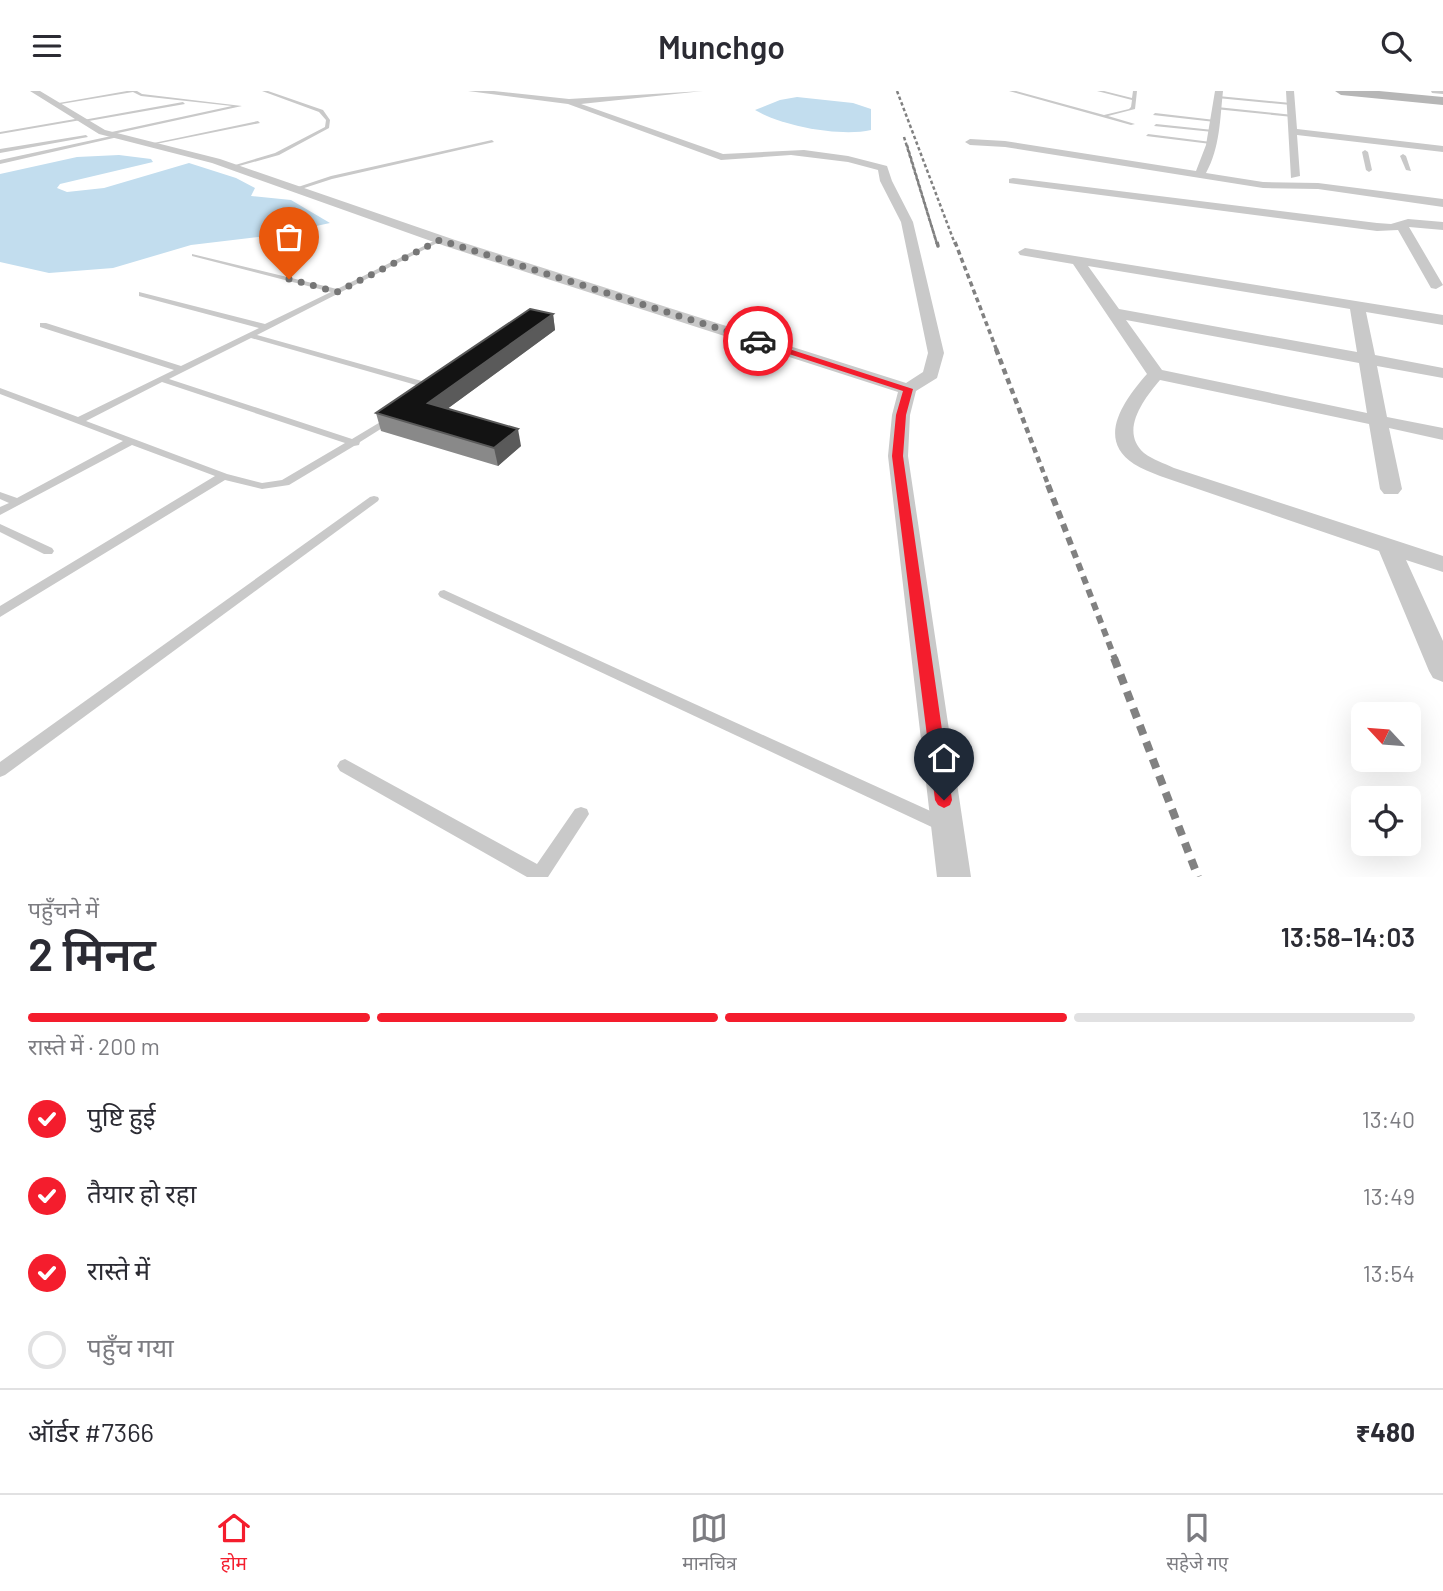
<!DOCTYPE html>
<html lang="hi">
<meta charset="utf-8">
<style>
:root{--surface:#fff;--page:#f7f7f7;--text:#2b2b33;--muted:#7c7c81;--line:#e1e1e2;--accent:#f41d2d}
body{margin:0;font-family:Barlow,"Noto Sans Devanagari",sans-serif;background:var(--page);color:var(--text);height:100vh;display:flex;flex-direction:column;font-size:26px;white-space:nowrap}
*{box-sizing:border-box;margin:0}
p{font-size:23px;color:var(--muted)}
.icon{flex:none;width:38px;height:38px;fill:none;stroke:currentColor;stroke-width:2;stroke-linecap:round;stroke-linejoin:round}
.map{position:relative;height:786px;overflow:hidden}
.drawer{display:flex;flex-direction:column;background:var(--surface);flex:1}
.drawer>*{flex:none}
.needle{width:46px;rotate:296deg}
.buttons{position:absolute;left:1351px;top:611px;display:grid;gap:14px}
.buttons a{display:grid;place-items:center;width:70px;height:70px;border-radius:10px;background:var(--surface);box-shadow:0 7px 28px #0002;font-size:35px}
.pin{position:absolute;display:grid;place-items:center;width:60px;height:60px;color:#fff;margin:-72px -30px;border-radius:50% 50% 50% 0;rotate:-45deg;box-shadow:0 0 7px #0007}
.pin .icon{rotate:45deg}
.courier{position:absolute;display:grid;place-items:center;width:70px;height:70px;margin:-35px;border:5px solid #f41d2d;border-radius:50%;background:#fff;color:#222;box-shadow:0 2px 9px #0007}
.summary em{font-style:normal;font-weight:600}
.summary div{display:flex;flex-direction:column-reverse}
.summary{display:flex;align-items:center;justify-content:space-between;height:119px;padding:0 28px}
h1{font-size:46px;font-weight:600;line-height:52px}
.bar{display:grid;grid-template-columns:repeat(4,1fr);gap:10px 7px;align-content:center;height:84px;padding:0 28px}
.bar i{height:9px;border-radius:5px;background:var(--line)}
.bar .on{background:var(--accent)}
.bar p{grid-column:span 4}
.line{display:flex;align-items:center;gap:18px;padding:0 28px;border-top:2px solid var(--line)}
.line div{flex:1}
ol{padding:0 28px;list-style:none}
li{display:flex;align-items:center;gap:21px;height:77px}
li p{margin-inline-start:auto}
li .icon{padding:7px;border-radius:50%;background:var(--accent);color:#fff;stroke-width:4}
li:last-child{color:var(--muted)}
li i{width:38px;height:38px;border:4px solid var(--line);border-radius:50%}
header{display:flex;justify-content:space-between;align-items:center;height:91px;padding:0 28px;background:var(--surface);font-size:32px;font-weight:600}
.tab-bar{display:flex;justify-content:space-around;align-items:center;height:98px;border-top:2px solid var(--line);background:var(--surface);font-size:19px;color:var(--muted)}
.tab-bar a{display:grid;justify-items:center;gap:4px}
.tab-bar .on{color:var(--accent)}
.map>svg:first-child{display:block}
</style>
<header><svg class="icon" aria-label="menu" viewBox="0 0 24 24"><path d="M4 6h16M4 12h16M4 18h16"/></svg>Munchgo<svg class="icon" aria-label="search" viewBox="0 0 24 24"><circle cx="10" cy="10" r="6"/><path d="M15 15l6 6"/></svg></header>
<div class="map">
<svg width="1443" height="786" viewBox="0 0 1443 786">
<rect width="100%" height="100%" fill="#fff"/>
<g fill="#c2ddee">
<path d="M 797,6 L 853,12 L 871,18 L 871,39 C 840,46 782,35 755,19 L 780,9 Z"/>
<polygon points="119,64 151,68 153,71 60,93 57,97 67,101 104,97 189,72 236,87 255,97 251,105 291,109 330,132 275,144 191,154 113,177 49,182 0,171 0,83 77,66"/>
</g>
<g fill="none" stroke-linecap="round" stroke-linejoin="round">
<g fill="#c9c9c9" fill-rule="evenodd">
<polygon points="127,0 137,0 142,3 242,15 109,44 107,42 232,15 141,5 133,1 55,14 53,13"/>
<polygon points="262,0 268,0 323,19 330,29 329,37 279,64 232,77 232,75 275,62 325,36 326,29 319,21"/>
<polygon points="1009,0 1016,0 1104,24 1129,18 1131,16 1132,9 1097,0 1104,0 1132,7 1133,0 1137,0 1135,18 1108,25 1135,33 1131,34"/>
<polygon points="1218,5 1291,12 1293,13 1291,14 1217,7"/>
<polygon points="183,11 185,13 83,31 81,29 0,43 0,41 81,27 83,29"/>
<polygon points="1217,16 1293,24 1295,25 1293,26 1215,18"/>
<polygon points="1155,22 1215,29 1217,30 1215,31 1153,24"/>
<polygon points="258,30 260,32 151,54 149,53"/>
<polygon points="1156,33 1213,39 1215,40 1213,41 1154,35"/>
<polygon points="1148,43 1211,51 1213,52 1211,53 1146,45"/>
<polygon points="86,44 88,46 0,62 0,58"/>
<polygon points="116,44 118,46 0,73 0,69"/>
<polygon points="492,49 494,51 332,88 295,100 292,98 331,85"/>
<polygon points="1365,59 1368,61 1372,79 1369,81 1366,79 1362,61"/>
<polygon points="1403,63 1406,65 1411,80 1406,79 1400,65"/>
<path d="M 438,148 L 443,149 L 257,244 L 436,294 L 436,298 L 430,298 L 251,247 L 169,288 L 352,348 L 387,327 L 393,327 L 395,329 L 360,351 L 359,354 L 354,355 L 289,394 L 262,398 L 225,389 L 0,526 L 0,515 L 215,385 L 132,354 L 0,424 L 0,416 L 9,412 L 0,408 L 0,401 L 17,407 L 123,350 L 0,303 L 0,297 L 78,326 L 174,279 L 40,236 L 40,232 L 46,232 L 181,275 L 259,237 L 139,205 L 139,201 L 265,233 L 331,201 L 192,165 L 192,163 L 337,198 ZM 162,291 L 345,352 L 282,389 L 262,392 L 227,383 L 86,330 Z"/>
<polygon points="374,405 378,406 379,408 378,410 5,684 0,686 0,671 370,406"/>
<polygon points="0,433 52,457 54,460 52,463 44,463 0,441"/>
<polygon points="444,499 948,728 950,733 948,738 942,740 936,738 440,506 438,503 440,500"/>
<polygon points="345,668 537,773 575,718 581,716 587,718 589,723 548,786 527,786 340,680 337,675 340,670"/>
</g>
<g fill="#c9c9c9" fill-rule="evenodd">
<polygon points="30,0 40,0 105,39 220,68 455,149 906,292 923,281 928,262 901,131 880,90 878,79 848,71 791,64 721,69 568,13 468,0 494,0 569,8 703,0 581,13 723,63 804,59 848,65 887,75 892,90 913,131 944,262 937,287 916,300 910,324 908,365 971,786 937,786 888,365 892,324 898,301 445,155 212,72 99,43"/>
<path d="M 1215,0 L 1223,0 C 1220,28 1220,57 1206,82 L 1263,91 L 1318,92 L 1443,108 L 1443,116 L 1318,98 L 1263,97 L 1005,56 L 970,54 L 965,51 L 970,48 L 1005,50 L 1196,80 L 1206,54 Z"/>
<polygon points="1286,0 1294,0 1297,38 1443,55 1443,61 1297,44 1300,85 1291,87"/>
<polygon points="1431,0 1443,0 1443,3 1432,2"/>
<polygon points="1013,87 1377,132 1391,133 1408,128 1443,131 1443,139 1409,136 1443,194 1436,198 1431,197 1398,139 1377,140 1009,92 1009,88"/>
<path d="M 1025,157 L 1443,224 L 1443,234 L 1366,221 L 1375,264 L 1443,277 L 1443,287 L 1377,275 L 1387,326 L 1443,337 L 1443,349 L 1389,337 L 1402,398 L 1398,403 L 1384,403 L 1380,398 L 1369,333 L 1160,289 C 1144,308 1119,340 1144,362 C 1153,369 1164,372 1174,377 L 1443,465 L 1443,481 L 1406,469 L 1443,550 L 1443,591 L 1433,587 L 1429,580 L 1379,460 L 1160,385 C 1151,381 1142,378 1134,373 C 1095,348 1125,308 1147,283 L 1073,173 L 1020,164 L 1018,161 ZM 1088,175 L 1350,218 L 1357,261 L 1119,218 ZM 1126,229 L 1359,272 L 1367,322 L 1162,279 Z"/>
</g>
<polygon fill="#b6b6b6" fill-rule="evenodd" points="1335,0 1379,0 1443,6 1443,14 1341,4"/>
<g stroke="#818181" stroke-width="2.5" stroke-dasharray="3.5 2.5" stroke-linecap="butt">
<polyline points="897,0 955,153"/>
<polyline points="904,46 937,153"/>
<polyline points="907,54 937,153"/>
</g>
<g stroke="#818181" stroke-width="3.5" stroke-dasharray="5 3.5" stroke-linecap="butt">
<polyline points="937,151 938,155 937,151"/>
<polyline points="955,151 997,260"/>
</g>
<polyline stroke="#818181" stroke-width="4.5" stroke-dasharray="6 4.5" stroke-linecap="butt" points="996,258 1049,396"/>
<polyline stroke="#818181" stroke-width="6" stroke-dasharray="8 6" stroke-linecap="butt" points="1048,394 1115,568"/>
<polyline stroke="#818181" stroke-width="8" stroke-dasharray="10 8" stroke-linecap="butt" points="1114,567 1198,786"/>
</g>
<polygon fill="#898989" points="553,223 555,239 447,318 521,355 498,375 381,340 376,322"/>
<g fill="#5a5a5a">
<polygon points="553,223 555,239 432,329 428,312"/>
<polygon points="518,338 521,355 498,375 494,357"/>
</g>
<polygon fill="#131313" stroke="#5a5a5a" stroke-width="2" points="530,218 553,223 428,312 518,338 494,357 376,322"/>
<polygon fill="#f41d2d" points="758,248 913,298 906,324 903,365 952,709 950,714 944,717 938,714 935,709 892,365 896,324 903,300 755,252 754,250"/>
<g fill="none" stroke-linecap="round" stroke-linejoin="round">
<polyline stroke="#767676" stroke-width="7" stroke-dasharray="0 12.6" points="289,188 337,201 440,149 758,250"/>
</g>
</svg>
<div class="buttons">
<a><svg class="needle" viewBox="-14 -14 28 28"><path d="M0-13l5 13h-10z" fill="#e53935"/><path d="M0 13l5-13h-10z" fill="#7c7c81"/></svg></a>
<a><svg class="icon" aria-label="locate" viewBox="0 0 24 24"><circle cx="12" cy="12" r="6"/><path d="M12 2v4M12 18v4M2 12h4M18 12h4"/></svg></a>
</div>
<div class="pin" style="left:289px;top:188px;background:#ea580c"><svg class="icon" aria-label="bag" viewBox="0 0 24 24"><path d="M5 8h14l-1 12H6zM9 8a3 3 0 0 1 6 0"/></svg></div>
<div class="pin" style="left:944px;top:709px;background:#1f2937"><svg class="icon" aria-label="home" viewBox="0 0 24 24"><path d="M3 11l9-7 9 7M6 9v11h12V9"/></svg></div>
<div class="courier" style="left:758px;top:250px"><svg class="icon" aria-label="car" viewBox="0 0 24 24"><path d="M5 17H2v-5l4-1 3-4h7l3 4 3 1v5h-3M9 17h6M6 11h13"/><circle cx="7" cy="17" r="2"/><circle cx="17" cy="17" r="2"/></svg></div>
</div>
<section class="drawer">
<div class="summary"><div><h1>2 मिनट</h1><p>पहुँचने में</p></div><em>13:58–14:03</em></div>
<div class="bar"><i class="on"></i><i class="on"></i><i class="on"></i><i></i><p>रास्ते में · 200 m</p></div>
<ol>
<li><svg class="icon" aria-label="check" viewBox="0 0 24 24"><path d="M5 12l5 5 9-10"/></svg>पुष्टि हुई<p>13:40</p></li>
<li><svg class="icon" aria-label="check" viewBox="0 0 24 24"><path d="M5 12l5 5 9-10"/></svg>तैयार हो रहा<p>13:49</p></li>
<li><svg class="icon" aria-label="check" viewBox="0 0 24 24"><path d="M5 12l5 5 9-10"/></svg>रास्ते में<p>13:54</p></li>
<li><i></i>पहुँच गया</li>
</ol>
<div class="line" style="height:91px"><div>ऑर्डर #7366</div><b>₹480</b></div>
</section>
<nav class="tab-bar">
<a class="on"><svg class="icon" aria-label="home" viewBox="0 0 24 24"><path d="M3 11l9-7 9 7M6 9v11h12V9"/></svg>होम</a>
<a><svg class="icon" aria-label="map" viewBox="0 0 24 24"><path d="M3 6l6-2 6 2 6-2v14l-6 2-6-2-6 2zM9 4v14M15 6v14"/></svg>मानचित्र</a>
<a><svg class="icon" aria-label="saved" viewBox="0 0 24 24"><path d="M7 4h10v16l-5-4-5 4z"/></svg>सहेजे गए</a>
</nav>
